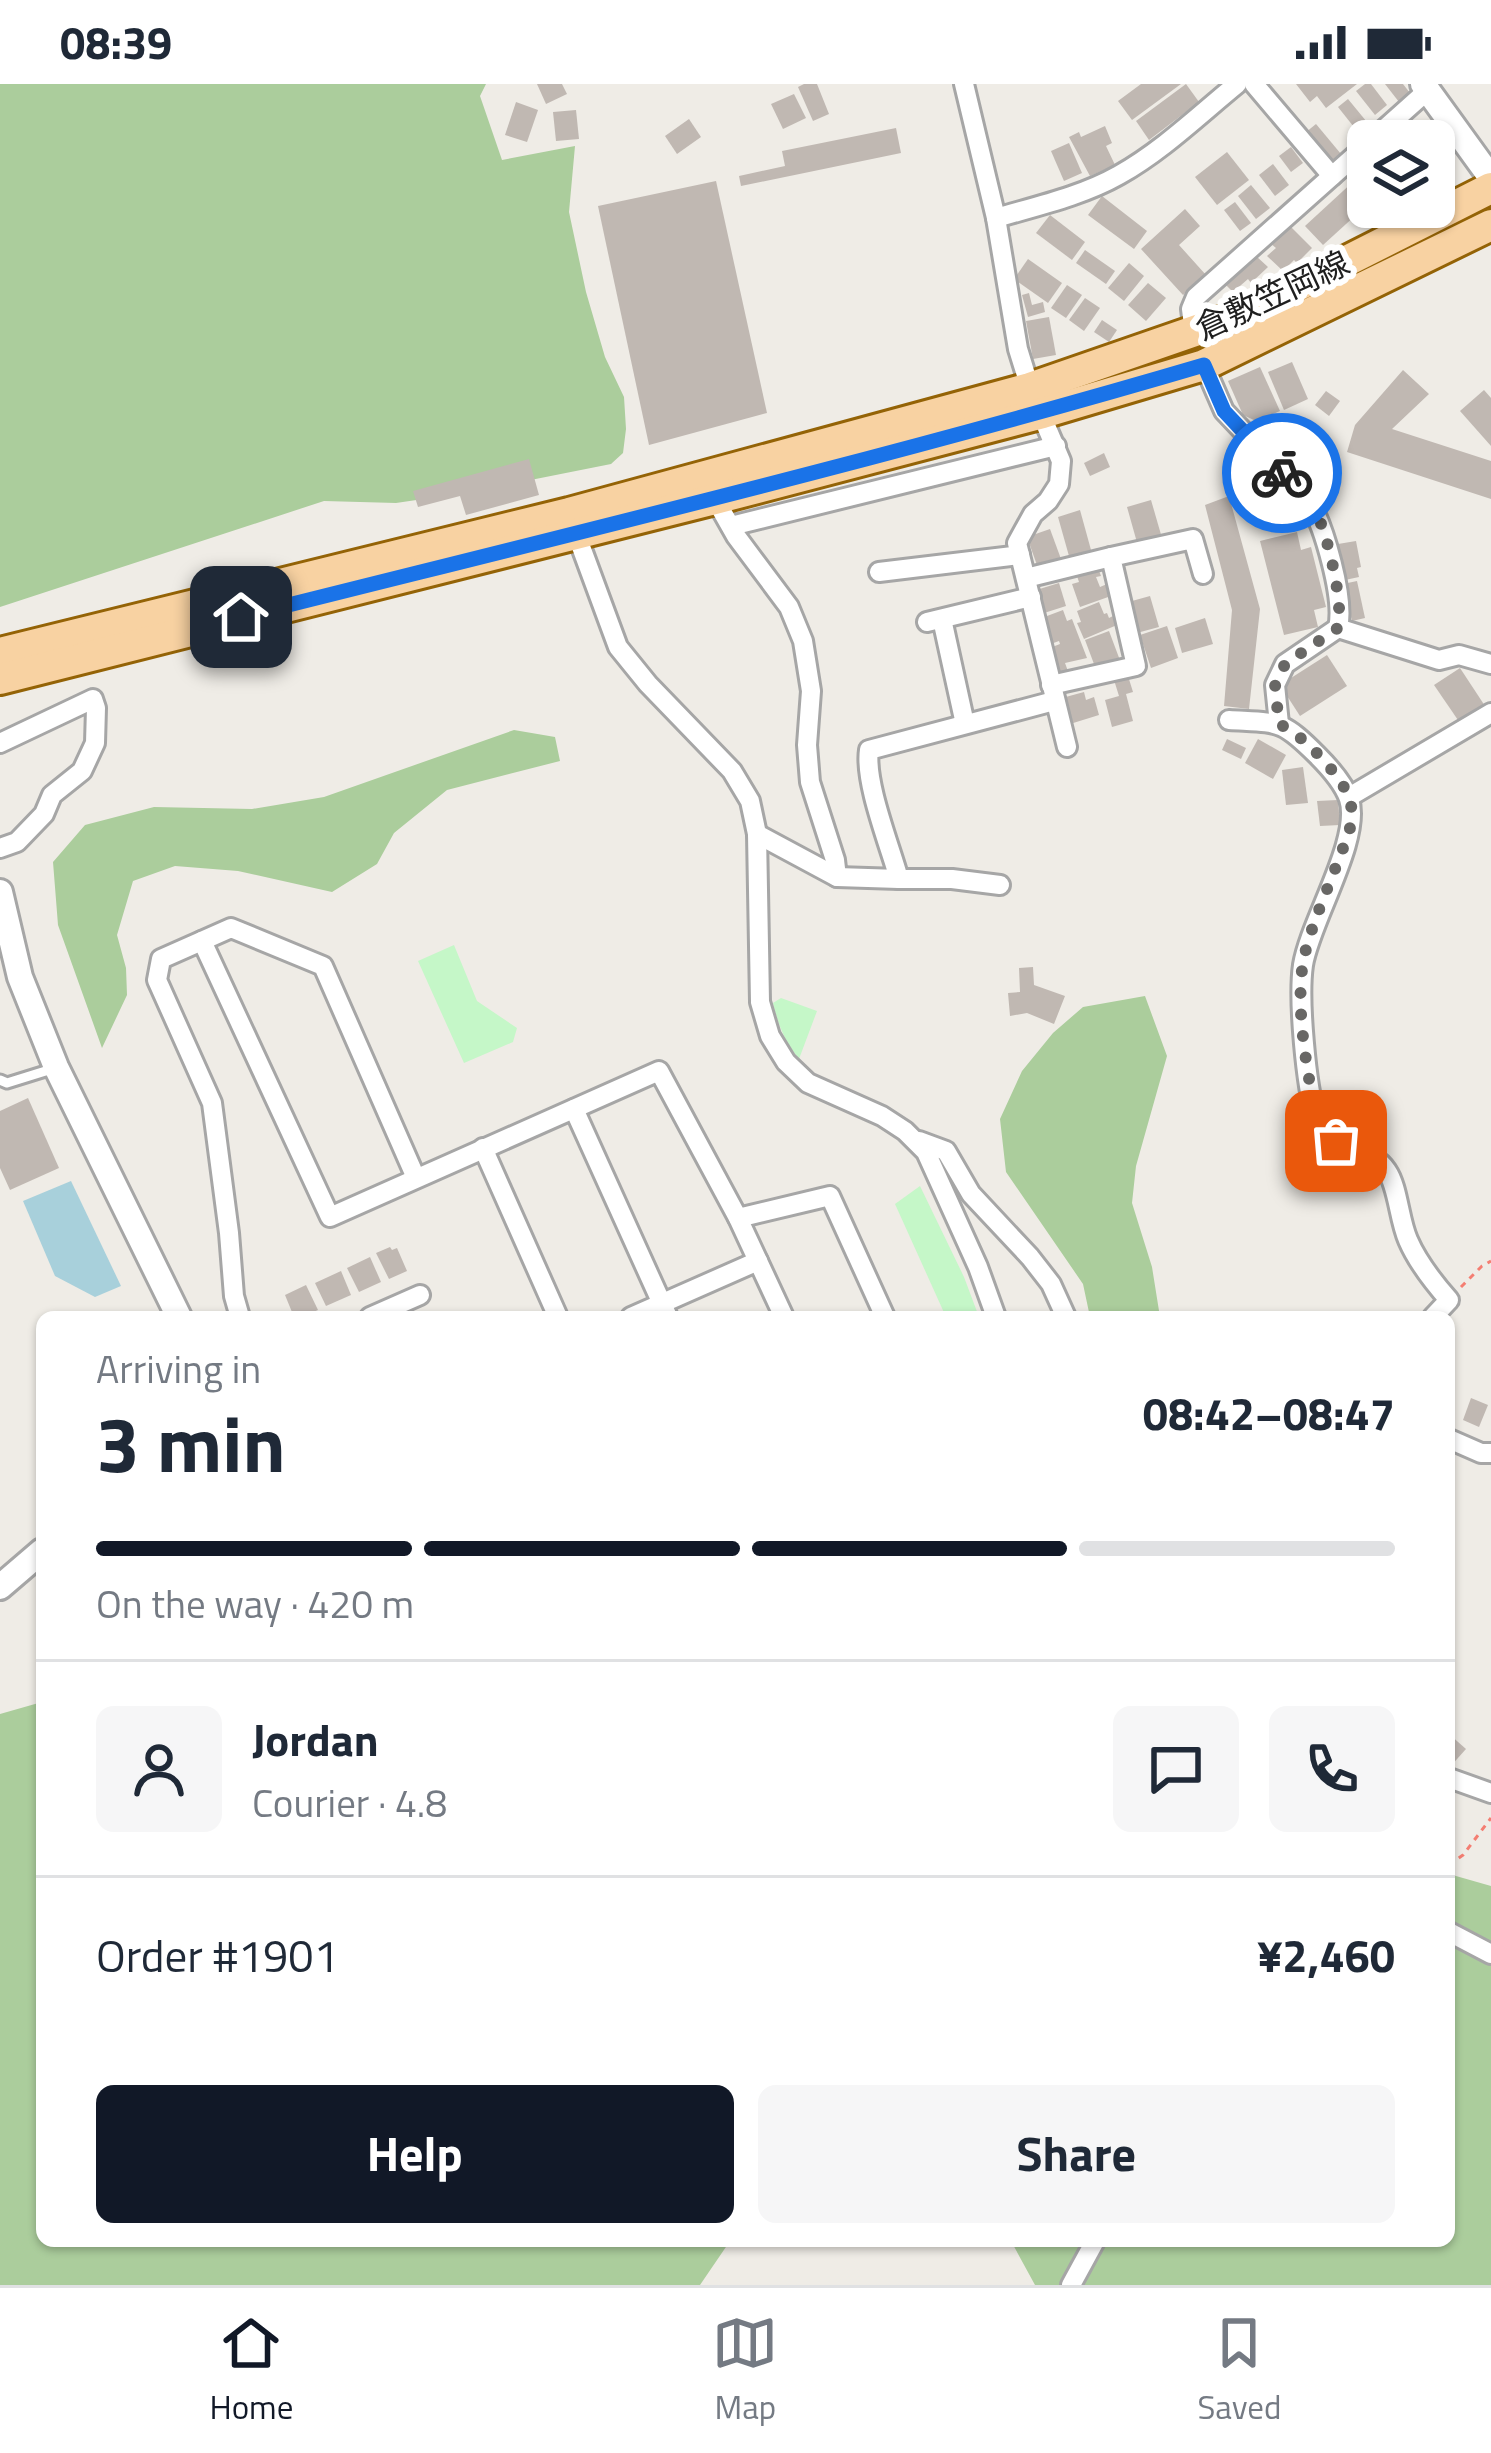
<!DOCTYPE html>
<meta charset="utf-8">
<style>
:root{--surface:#fff;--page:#f6f6f7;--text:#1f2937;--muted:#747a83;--line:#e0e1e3;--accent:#111827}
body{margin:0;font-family:"Titillium Web","Noto Sans JP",sans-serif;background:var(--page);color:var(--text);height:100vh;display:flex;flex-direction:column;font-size:45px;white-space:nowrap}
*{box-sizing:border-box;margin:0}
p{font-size:39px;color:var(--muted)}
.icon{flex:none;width:66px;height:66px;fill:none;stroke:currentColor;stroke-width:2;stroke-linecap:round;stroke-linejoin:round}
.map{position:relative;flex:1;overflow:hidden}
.sheet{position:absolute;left:36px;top:1227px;width:1419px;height:936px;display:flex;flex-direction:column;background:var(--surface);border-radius:18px;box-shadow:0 3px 9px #0004}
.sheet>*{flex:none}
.fabs{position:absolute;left:1347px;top:36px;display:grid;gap:24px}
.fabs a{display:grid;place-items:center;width:108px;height:108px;border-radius:18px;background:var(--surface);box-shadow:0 3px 9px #0004;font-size:60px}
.pin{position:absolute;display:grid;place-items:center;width:102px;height:102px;color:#fff;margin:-51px;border-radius:24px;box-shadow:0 6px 18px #0006}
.courier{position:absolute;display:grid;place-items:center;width:120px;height:120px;margin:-60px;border:9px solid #1a73e8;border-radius:50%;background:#fff;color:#222;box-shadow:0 3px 15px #0007}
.headline em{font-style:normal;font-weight:700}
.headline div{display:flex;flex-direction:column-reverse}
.headline{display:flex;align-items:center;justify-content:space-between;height:204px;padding:0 60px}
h1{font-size:78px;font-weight:700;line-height:90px}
.bar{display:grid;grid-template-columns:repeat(4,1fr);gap:18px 12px;align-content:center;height:144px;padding:0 60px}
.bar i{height:15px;border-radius:9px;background:var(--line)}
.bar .active{background:var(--accent)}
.bar p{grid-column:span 4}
.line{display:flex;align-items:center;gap:30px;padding:0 60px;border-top:3px solid var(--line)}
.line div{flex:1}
.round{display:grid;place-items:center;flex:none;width:126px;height:126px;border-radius:18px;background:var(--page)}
.primary-button{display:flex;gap:24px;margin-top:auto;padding:24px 60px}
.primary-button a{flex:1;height:138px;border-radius:18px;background:var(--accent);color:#fff;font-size:48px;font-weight:700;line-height:138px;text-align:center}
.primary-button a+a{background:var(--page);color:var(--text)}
.status{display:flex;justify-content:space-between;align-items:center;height:84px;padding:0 60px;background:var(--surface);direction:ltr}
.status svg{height:33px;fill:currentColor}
.dock{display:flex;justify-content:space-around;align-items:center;height:168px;border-top:3px solid var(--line);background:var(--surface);font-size:33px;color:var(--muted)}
.dock a{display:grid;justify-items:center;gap:6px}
.dock .active{color:var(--accent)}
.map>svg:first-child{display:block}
</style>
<div class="status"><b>08:39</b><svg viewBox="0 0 49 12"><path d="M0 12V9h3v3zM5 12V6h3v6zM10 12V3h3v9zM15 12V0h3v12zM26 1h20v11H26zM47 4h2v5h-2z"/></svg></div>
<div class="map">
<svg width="1491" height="2201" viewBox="0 0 1491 2201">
<rect width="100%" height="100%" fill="#efece6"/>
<g fill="#abcd9c">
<polygon points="0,0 486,0 480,12 502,76 575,62 569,128 586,208 605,273 624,313 626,345 623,369 611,380 471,408 396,419 324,417 0,523"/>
<polygon points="514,646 555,653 560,677 447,706 394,749 377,780 332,808 238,787 175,782 133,797 117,851 126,884 127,911 102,964 58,841 53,778 85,741 154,723 252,725 324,713"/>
<polygon points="1145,912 1167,972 1136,1082 1132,1119 1152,1183 1160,1233 1090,1233 1083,1200 1006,1088 1000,1035 1022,987 1053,949 1083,923"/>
<polygon points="42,1618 42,2157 730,2157 700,2201 0,2201 0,1630"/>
<polygon points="1449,1790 1491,1802 1491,2201 1035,2201 1011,2157 1449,2157"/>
</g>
<g fill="#c5f7c8">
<polygon points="454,861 477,917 517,944 513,958 464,979 418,877"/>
<path d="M 781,914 L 817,927 L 799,975 C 785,958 778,941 773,919 Z"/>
<polygon points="920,1102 964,1193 979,1233 946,1233 895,1120"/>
</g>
<polygon fill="#a8d0db" points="71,1097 121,1202 95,1213 55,1192 23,1117"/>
<g fill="#c0b8b2">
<polygon points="537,0 562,0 567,10 546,20"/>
<polygon points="804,0 817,0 829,30 813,37 798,3"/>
<polygon points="1141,0 1181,0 1132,36 1118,17"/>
<polygon points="1186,0 1199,18 1149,56 1136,37"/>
<polygon points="1296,0 1357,0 1326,24 1317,12 1310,18"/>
<polygon points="1365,0 1371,0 1387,21 1375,31 1356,7"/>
<polygon points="1385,0 1403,0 1410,9 1399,18"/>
<polygon points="794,10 806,34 783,45 771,20"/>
<polygon points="1348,15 1371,43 1361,52 1338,23"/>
<polygon points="516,18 538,26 527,58 505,51"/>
<polygon points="576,26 579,55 556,57 553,28"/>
<polygon points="689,35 701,53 677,70 665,52"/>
<polygon points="1316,40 1341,70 1326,84 1300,53"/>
<polygon points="1105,42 1112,59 1106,62 1115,81 1090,92 1069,53 1079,48 1081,53"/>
<polygon points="896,44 901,69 741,102 739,92 785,82 782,67"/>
<polygon points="1069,59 1082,89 1064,97 1051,67"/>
<polygon points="1291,63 1303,79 1291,88 1279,72"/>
<polygon points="1227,68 1249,96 1217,121 1195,93"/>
<polygon points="1273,80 1289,101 1275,112 1259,91"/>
<polygon points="1368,84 1368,120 1323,161 1305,142"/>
<polygon points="716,97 767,329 649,361 598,122"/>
<polygon points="1251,101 1270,124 1256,135 1238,112"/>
<polygon points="1102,112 1147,147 1134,165 1088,131"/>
<polygon points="1235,118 1251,139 1240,147 1224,126"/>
<polygon points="1185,125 1200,142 1179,161 1206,191 1183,211 1141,165"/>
<polygon points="1050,131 1085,158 1072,176 1036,149"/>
<polygon points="1288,140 1312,164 1297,179 1294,176 1283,187 1267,172 1276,164 1270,159"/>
<polygon points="1085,166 1115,187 1106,200 1076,179"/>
<polygon points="1256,172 1268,183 1251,199 1248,195 1233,208 1226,201"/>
<polygon points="1028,175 1062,199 1048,219 1014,195"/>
<polygon points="1129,179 1144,192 1124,217 1108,204"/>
<polygon points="1148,199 1166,214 1146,237 1128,221"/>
<polygon points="1067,201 1082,211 1066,234 1051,224"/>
<polygon points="1029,209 1032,221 1043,218 1045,228 1028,233 1022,211"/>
<polygon points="1085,214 1100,224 1084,247 1069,236"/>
<polygon points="1049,233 1056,271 1033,275 1026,237"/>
<polygon points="1102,236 1117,246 1109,258 1094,248"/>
<polygon points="1292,278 1308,315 1284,326 1268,288"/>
<polygon points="1260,283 1280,327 1256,337 1243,331 1228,297"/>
<polygon points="1403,286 1429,310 1392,345 1491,377 1491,415 1347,368 1355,341"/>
<polygon points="1484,306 1491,314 1491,362 1460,327"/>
<polygon points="1326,307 1340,317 1329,332 1315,321"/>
<polygon points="1104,369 1110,383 1090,392 1084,379"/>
<polygon points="529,375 539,411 466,431 460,412 418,423 413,407"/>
<polygon points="1229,412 1260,525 1249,625 1224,622 1232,526 1205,421"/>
<polygon points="1151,416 1162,454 1138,462 1127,423"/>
<polygon points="1080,426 1091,466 1069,472 1058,433"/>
<polygon points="1050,445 1061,475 1038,484 1027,453"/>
<polygon points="1297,448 1301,466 1311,463 1326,523 1314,526 1318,543 1284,551 1260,457"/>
<polygon points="1356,457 1361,483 1357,484 1359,493 1345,496 1338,460"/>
<polygon points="1098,484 1101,492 1096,493 1100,503 1107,500 1111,512 1080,523 1072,500 1079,498 1077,492"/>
<polygon points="1357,497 1365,534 1352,537 1343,500"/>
<polygon points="1059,499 1066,522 1041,530 1033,507"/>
<polygon points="1150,512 1159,543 1133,550 1129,523 1134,522 1132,517"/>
<polygon points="1099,518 1104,530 1107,529 1109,534 1113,532 1117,541 1084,555 1077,539 1081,538 1077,527"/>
<polygon points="1063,526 1067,537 1072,535 1087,574 1065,579 1069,590 1057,594 1047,565 1060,560 1059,557 1048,561 1039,535"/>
<polygon points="1205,534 1213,560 1182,569 1175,544"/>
<polygon points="1167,542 1178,574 1151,584 1140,551"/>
<polygon points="1109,547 1121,579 1097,588 1085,556"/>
<polygon points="1327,571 1347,602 1300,632 1280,601"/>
<polygon points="1460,584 1485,622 1460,639 1434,601"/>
<polygon points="1128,592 1133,608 1126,610 1133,637 1112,643 1105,616 1119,612 1114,596"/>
<polygon points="1084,608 1086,616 1094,613 1099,631 1070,640 1062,614"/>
<polygon points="1227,655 1246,664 1241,675 1222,666"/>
<polygon points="1258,655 1286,671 1273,695 1245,679"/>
<polygon points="1303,683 1308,719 1286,721 1282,686"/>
<polygon points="1338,716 1340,741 1320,742 1317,717"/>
<polygon points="1033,883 1034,901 1065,912 1054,940 1027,929 1010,932 1008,909 1020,908 1019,884"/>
<polygon points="28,1014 59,1084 10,1106 0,1084 0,1027"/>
<polygon points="390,1163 392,1166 397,1164 407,1187 389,1195 376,1169"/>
<polygon points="370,1173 381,1198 359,1208 347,1184"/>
<polygon points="341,1187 351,1211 326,1222 315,1199"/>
<polygon points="306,1201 318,1226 302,1233 294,1233 285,1211"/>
<polygon points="1471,1314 1488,1321 1479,1343 1463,1336"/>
<polygon points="1449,1650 1466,1665 1449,1684"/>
</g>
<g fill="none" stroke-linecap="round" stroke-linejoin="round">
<defs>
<polyline id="service" points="0,996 7,999 52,985"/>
<g id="minor">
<polyline points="964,0 996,134 1018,265 1030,304 1061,377 1059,400 1048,417 1033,430 1017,459 1067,663"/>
<polyline points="1254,0 1332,92"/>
<polyline points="1371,57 1428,6 1427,0"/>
<path d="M 996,134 C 1037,122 1082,112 1119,91 C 1162,67 1199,31 1237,0"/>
<polyline points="1194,249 1191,225 1196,213 1368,60"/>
<path d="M 1204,281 L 1224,327 L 1308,416 C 1324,441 1345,515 1338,544 L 1439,576 L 1459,571 L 1491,580"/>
<polyline points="715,415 736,452 789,523 803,557 811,607 807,661 810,698 835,776 837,793"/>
<polyline points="573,441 618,563 648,600 732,687 750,717 757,750 760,918 770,952 786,978 808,999 882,1032 905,1047 926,1068 978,1183 996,1233"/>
<polyline points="731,442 1056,362"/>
<polyline points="879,488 1020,471"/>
<polyline points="1026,494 1111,473"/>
<polyline points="942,535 965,640"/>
<polyline points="927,538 1031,513"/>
<polyline points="1051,601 1136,582 1111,473 1193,455 1203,490"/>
<path d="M 1229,636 C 1279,639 1281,635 1317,671 C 1329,683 1344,700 1349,715 C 1362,755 1310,837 1303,881 C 1298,916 1306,1001 1316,1035 C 1326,1066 1370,1060 1387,1087 C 1398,1103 1399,1136 1408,1156 C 1417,1177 1434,1199 1449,1216 L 1433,1233"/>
<polyline points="1279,640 1275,601 1285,580 1338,544"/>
<polyline points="0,659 93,615 96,624 95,659 82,687 52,711 44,730 17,758 0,764"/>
<polyline points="1349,713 1491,629"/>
<path d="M 757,750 L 837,793 L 899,795 C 890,762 864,698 869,666 L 1054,617"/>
<polyline points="899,795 952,795 1000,801"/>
<polyline points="202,857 330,1133 659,987 738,1134 784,1233"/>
<polyline points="574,1025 668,1233"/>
<polyline points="919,1057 946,1067 971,1110 1030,1173 1051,1200 1066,1233"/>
<polyline points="483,1064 558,1233"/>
<polyline points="738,1134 830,1112 885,1233"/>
<polyline points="240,1233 234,1212 229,1149 212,1019 157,896 161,875 231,844 323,882 416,1094"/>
<polyline points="370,1233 420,1211"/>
<polyline points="631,1233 758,1177"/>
<polyline points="1449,1355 1481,1369 1491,1369"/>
<polyline points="1449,1694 1491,1709"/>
<polyline points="1449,1848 1491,1870"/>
<polyline points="1071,2201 1095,2157"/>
</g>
<g id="tertiary">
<polyline points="1423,0 1491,94"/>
<polyline points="0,808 20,893 56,983 179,1233"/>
<polyline points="0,1503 42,1467"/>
</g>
<g id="primary">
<polyline points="0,569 569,429 1030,304 1238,232 1491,104"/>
<polyline points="0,595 715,415 1043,329 1204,281 1491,141"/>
</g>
</defs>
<use href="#service" stroke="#a6a6a6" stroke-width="15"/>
<use href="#minor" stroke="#a6a6a6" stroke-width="24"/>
<use href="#tertiary" stroke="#a6a6a6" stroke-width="30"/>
<use href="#primary" stroke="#946306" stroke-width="36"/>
<g stroke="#f47e72" stroke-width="3" stroke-dasharray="6 6" stroke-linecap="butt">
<polyline points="1461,1203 1482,1182 1491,1177"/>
<polyline points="1449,1781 1463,1771 1491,1734"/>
</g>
<use href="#service" stroke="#fff" stroke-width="9"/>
<use href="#minor" stroke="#fff" stroke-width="18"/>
<use href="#tertiary" stroke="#fff" stroke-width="24"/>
<use href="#primary" stroke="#f8d2a2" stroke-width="30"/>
</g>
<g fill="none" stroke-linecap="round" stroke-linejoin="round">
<path stroke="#686765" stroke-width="12" stroke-dasharray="0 21.6" d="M 1282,389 C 1293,400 1306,411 1314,424 C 1327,446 1344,520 1338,544 L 1285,580 L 1275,602 L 1279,640 C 1302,650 1339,689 1349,713 C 1353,723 1351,734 1350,744 C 1337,785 1315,829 1305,869 C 1293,919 1308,989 1317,1039 L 1326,1052 L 1336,1057"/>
<path stroke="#1a73e8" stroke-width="15" d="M 241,533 C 563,452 885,375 1204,281 L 1224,327 L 1282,389"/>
</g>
<g text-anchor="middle" stroke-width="12" stroke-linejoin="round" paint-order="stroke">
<g font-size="33" fill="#1f1f1f" stroke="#fff">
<text transform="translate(1272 211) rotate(-25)" y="12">倉敷笠岡線</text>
</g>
</g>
</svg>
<div class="fabs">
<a><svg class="icon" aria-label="layers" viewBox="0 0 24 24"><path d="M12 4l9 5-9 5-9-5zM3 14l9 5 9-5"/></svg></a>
</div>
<div class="pin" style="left:1336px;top:1057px;background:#ea580c"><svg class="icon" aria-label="bag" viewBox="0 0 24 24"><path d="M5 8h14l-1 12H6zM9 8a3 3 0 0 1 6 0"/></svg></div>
<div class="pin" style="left:241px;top:533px;background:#1f2937"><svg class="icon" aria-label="home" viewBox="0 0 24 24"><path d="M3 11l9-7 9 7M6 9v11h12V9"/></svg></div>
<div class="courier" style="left:1282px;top:389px"><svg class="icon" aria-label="bike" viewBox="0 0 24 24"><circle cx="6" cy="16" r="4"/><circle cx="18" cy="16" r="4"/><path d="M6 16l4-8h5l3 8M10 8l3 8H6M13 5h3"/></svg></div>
<section class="sheet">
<div class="headline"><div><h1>3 min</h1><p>Arriving in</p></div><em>08:42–08:47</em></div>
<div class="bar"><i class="active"></i><i class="active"></i><i class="active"></i><i></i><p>On the way · 420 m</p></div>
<div class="line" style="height:216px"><a class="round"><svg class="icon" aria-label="person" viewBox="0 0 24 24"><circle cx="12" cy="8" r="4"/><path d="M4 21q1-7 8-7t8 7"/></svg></a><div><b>Jordan</b><p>Courier · 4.8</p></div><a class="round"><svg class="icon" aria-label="chat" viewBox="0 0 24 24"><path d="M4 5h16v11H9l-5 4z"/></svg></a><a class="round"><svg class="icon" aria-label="phone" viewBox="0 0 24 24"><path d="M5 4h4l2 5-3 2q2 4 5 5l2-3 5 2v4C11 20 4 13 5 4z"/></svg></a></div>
<div class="line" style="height:156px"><div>Order #1901</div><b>¥2,460</b></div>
<div class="primary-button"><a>Help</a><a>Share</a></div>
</section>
</div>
<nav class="dock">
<a class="active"><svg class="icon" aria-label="home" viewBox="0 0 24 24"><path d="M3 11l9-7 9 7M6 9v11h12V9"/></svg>Home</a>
<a><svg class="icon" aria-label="map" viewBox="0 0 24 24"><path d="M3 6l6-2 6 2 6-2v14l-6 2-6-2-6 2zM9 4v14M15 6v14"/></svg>Map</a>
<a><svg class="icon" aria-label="saved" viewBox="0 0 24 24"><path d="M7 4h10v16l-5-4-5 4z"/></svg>Saved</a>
</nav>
